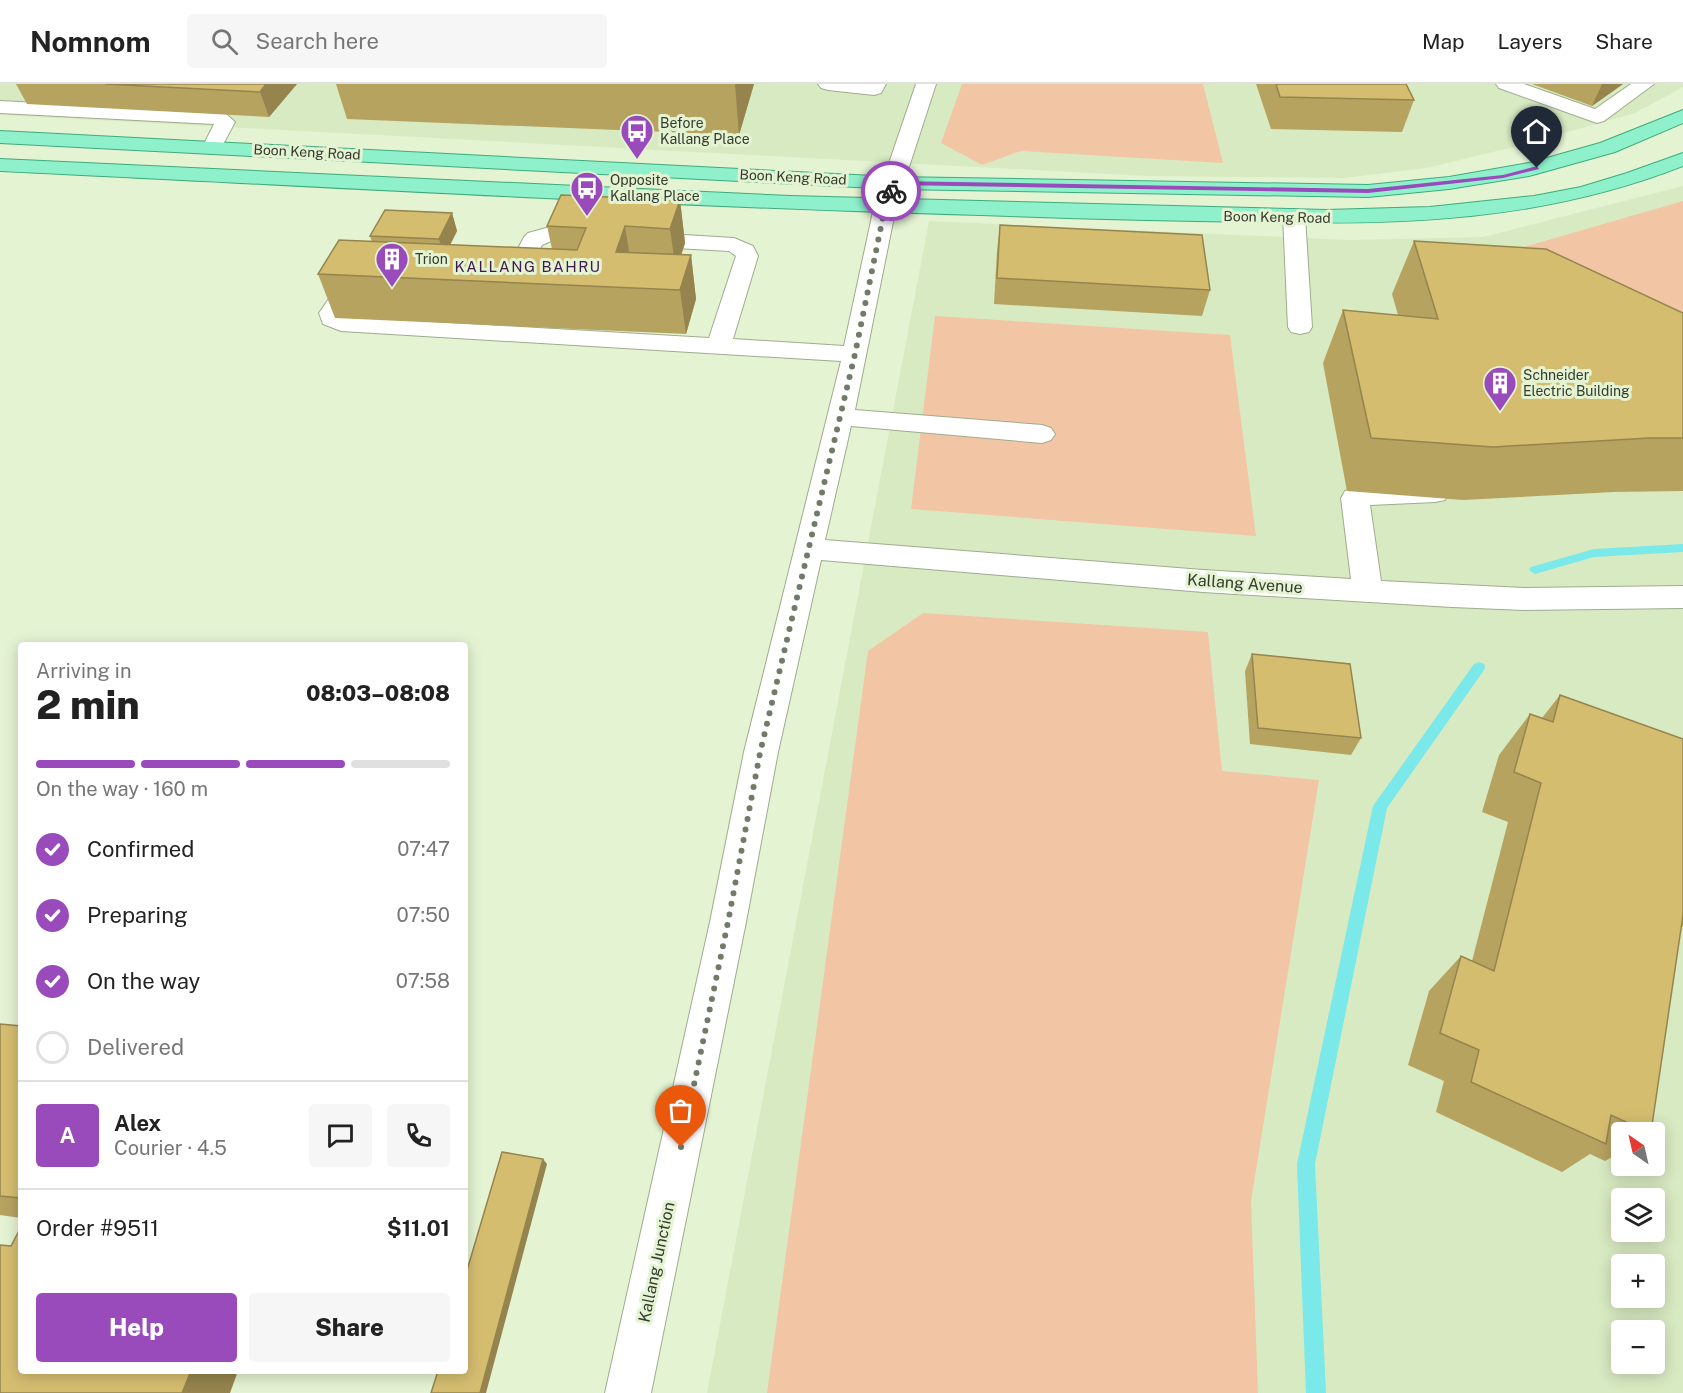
<!DOCTYPE html>
<meta charset="utf-8">
<style>
:root{--surface:#fff;--page:#f6f6f6;--text:#222;--muted:#767676;--line:#e0e0e0;--accent:#994bbc}
body{margin:0;font-family:"Public Sans",sans-serif;background:var(--page);color:var(--text);height:100vh;display:flex;flex-direction:column;font-size:22px;white-space:nowrap}
*{box-sizing:border-box;margin:0}
p{font-size:20px;color:var(--muted)}
.icon{flex:none;width:33px;height:33px;fill:none;stroke:currentColor;stroke-width:2;stroke-linecap:round;stroke-linejoin:round}
.map{position:relative;flex:1;overflow:hidden}
.drawer{position:absolute;left:18px;top:558px;width:450px;height:732px;display:flex;flex-direction:column;background:var(--surface);border-radius:6px;box-shadow:0 3px 15px #0003}
.drawer>*{flex:none}
.needle{width:39px;rotate:326deg}
.tools{position:absolute;left:1611px;top:1038px;display:grid;gap:12px}
.tools a{display:grid;place-items:center;width:54px;height:54px;border-radius:6px;background:var(--surface);box-shadow:0 3px 15px #0003;font-size:30px}
.pin{position:absolute;display:grid;place-items:center;width:51px;height:51px;color:#fff;margin:-62px -26px;border-radius:50% 50% 50% 0;rotate:-45deg;box-shadow:0 0 6px #0007}
.pin .icon{rotate:45deg}
.courier{position:absolute;display:grid;place-items:center;width:60px;height:60px;margin:-30px;border:4px solid #994bbc;border-radius:50%;background:#fff;color:#222;box-shadow:0 2px 8px #0007}
.headline em{font-style:normal;font-weight:800}
.headline div{display:flex;flex-direction:column-reverse}
.headline{display:flex;align-items:center;justify-content:space-between;height:102px;padding:0 18px}
h1{font-size:39px;font-weight:800;line-height:45px}
.bar{display:grid;grid-template-columns:repeat(4,1fr);gap:9px 6px;align-content:center;height:72px;padding:0 18px}
.bar i{height:8px;border-radius:4px;background:var(--line)}
.bar .selected{background:var(--accent)}
.bar p{grid-column:span 4}
.line{display:flex;align-items:center;gap:15px;padding:0 18px;border-top:2px solid var(--line)}
.line div{flex:1}
.round{display:grid;place-items:center;flex:none;width:63px;height:63px;border-radius:6px;background:var(--page)}
ol{padding:0 18px;list-style:none}
li{display:flex;align-items:center;gap:18px;height:66px}
li p{margin-inline-start:auto}
li .icon{padding:6px;border-radius:50%;background:var(--accent);color:#fff;stroke-width:4}
li:last-child{color:var(--muted)}
li i{width:33px;height:33px;border:3px solid var(--line);border-radius:50%}
.button{display:flex;gap:12px;margin-top:auto;padding:12px 18px}
.button a{flex:1;height:69px;border-radius:6px;background:var(--accent);color:#fff;font-size:24px;font-weight:800;line-height:69px;text-align:center}
.button a+a{background:var(--page);color:var(--text)}
header{display:flex;align-items:center;gap:36px;box-sizing:border-box;height:84px;padding:0 30px;background:var(--surface);border-bottom:2px solid var(--line)}
header strong{font-size:28px}
nav{display:flex;gap:33px;margin-inline-start:auto;font-size:21px}
.search{width:420px;height:54px;background:var(--page);display:flex;align-items:center;gap:15px;box-sizing:border-box;padding:0 21px;border-radius:6px;color:var(--muted);font-size:22px}
.map>svg:first-child{display:block}
</style>
<header>
<strong>Nomnom</strong>
<div class="search"><svg class="icon" aria-label="search" viewBox="0 0 24 24"><circle cx="10" cy="10" r="6"/><path d="M15 15l6 6"/></svg>Search here</div>
<nav><a>Map</a><a>Layers</a><a>Share</a></nav>
</header>
<div class="map">
<svg width="1683" height="1309" viewBox="0 0 1683 1309">
<rect width="100%" height="100%" fill="#e4f3d2"/>
<g fill="#d8eac2" fill-rule="evenodd">
<polygon points="0,0 1683,0 1683,3 1635,29 1518,62 1426,84 1344,94 1147,92 0,31"/>
<path d="M 1683,102 L 1683,1309 L 707,1309 L 929,137 L 1351,156 L 1483,153 ZM 1622,1048 L 1654,1048 L 1654,1082 L 1622,1082 ZM 1622,1114 L 1654,1114 L 1654,1148 L 1622,1148 ZM 1622,1180 L 1654,1180 L 1654,1214 L 1622,1214 ZM 1622,1246 L 1654,1246 L 1654,1280 L 1622,1280 Z"/>
</g>
<g fill="#f2c6a5">
<polygon points="962,0 1203,0 1223,79 1021,67 982,81 941,59"/>
<polygon points="1683,117 1683,247 1510,167"/>
<polygon points="935,232 1230,251 1256,452 911,425"/>
<polygon points="923,529 1208,548 1222,687 1319,696 1251,1117 1258,1309 767,1309 868,567"/>
</g>
<g fill="none" stroke-linecap="round" stroke-linejoin="round">
<g fill="#7be8ea" fill-rule="evenodd">
<polygon points="1683,460 1683,468 1594,473 1535,490 1529,486 1531,483 1594,465"/>
<polygon points="1479,578 1484,580 1485,583 1484,586 1387,724 1315,1080 1326,1309 1306,1309 1297,1080 1373,722 1474,580"/>
</g>
<defs>
<g id="minor">
<polygon points="818,0 886,0 881,9 874,11 828,6 821,4"/>
<polygon points="916,0 936,0 896,123 855,326 1042,341 1051,344 1055,350 1051,356 1042,359 851,342 825,456 1203,486 1351,495 1341,414 1345,407 1360,403 1435,400 1445,402 1449,409 1445,416 1435,418 1370,421 1381,497 1524,504 1683,502 1683,524 1524,526 1452,523 1203,508 821,476 778,668 746,838 651,1309 605,1309 710,838 744,668 841,277 341,247 323,240 319,229 350,184 358,182 366,184 370,189 343,229 346,233 709,254 736,172 729,167 551,157 542,161 517,210 509,212 501,210 497,205 524,153 528,149 550,143 734,154 753,162 758,172 733,255 844,262 874,123"/>
<polygon points="1496,0 1524,0 1595,25 1631,0 1654,0 1604,37 1597,39 1499,4"/>
<polygon points="0,17 219,28 226,30 235,38 219,68 205,68 202,64 214,40 0,29"/>
<polygon points="1294,125 1302,127 1305,132 1312,243 1309,248 1300,250 1291,248 1288,243 1283,132 1286,127"/>
</g>
<g id="major">
<polygon points="1683,26 1683,39 1615,68 1529,92 1449,105 1368,113 894,105 0,59 0,47 894,93 1368,101 1449,93 1529,79 1600,59"/>
<path d="M 1683,69 L 1683,82 C 1543,137 1405,141 1257,138 C 1175,137 1092,135 1010,132 C 673,123 337,103 0,87 L 0,75 L 790,112 L 1326,126 L 1430,123 L 1534,112 L 1581,103 L 1627,89 Z"/>
</g>
</defs>
<use href="#minor" stroke="#9eac8d" stroke-width="2"/>
<use href="#major" stroke="#3eab7d" stroke-width="2"/>
<use href="#minor" fill="#fff" fill-rule="evenodd"/>
<use href="#major" fill="#8ff1cb" fill-rule="evenodd"/>
</g>
<g fill="#b7a360">
<polygon points="16,0 297,0 269,33 27,20"/>
<polygon points="336,0 754,0 739,51 347,35"/>
<polygon points="1256,0 1406,0 1414,16 1402,48 1271,45"/>
<polygon points="1532,0 1623,0 1592,22"/>
<polygon points="680,116 685,159 681,170 691,171 696,215 686,250 335,234 318,190 372,158 370,152 452,129 457,147 450,161 552,165 547,142"/>
<polygon points="1000,141 1210,206 1202,232 994,220 997,167"/>
<polygon points="1414,157 1683,229 1683,407 1614,408 1463,416 1347,407 1323,279 1343,226 1398,231 1392,210"/>
<polygon points="1252,570 1361,654 1351,671 1250,660 1245,587"/>
<polygon points="1560,611 1683,655 1683,843 1681,842 1648,1048 1622,1048 1622,1067 1605,1077 1590,1070 1562,1088 1436,1028 1444,997 1408,981 1429,907 1461,872 1472,877 1508,738 1482,728 1499,671 1530,630 1542,634"/>
<polygon points="0,940 21,942 21,1134 0,1131"/>
</g>
<g fill="#95844e">
<polygon points="266,0 297,0 269,33 260,8"/>
<polygon points="735,0 754,0 739,51"/>
<polygon points="1602,0 1623,0 1592,22"/>
<polygon points="680,116 685,159 676,188 670,145"/>
<polygon points="452,129 457,147 444,173 439,155"/>
<polygon points="625,142 632,186 616,168"/>
<polygon points="691,171 696,215 686,250 680,206"/>
<polygon points="543,1075 547,1080 486,1309 480,1309"/>
<polygon points="191,1287 238,1287 230,1309 182,1309"/>
</g>
<g fill="#d5bd70" stroke="#95844e" stroke-width="1.5">
<polygon points="105,0 266,0 260,8"/>
<polygon points="1276,0 1406,0 1414,16 1280,13"/>
<polygon points="561,111 680,116 670,145 625,142 616,168 691,171 680,206 318,190 339,156 577,166 586,144 547,142"/>
<polygon points="385,126 452,129 439,155 370,152"/>
<polygon points="1000,141 1202,151 1210,206 997,194"/>
<polygon points="1414,157 1546,165 1683,229 1683,354 1650,354 1493,363 1371,354 1343,226 1438,235"/>
<polygon points="1252,570 1350,580 1361,654 1258,644"/>
<polygon points="1560,611 1683,655 1683,831 1651,1048 1648,1048 1611,1031 1606,1060 1471,998 1479,966 1440,949 1461,872 1494,887 1541,699 1514,688 1530,630 1553,638"/>
<polygon points="0,940 21,942 21,1114 0,1112"/>
<polygon points="502,1068 543,1075 480,1309 431,1309 438,1287 465,1287 465,1193"/>
<polygon points="21,1143 21,1287 191,1287 182,1309 0,1309 0,1161 11,1162"/>
</g>
<polygon fill="#994bbc" points="1537,82 1539,85 1503,94 1368,109 896,101 893,109 888,107 894,97 1368,105 1503,91"/>
<g fill="none" stroke-linecap="round" stroke-linejoin="round">
<polyline stroke="#727b67" stroke-width="6" stroke-dasharray="0 10.8" points="681,1063 728,838 760,669 855,270 885,123 891,107"/>
</g>
<defs>
<symbol id="bus-pin" viewBox="-11 -11 22 30"><path d="M0 17L-7.5 6A9.5 9.5 0 1 1 7.5 6Z" fill="#994bbc" stroke="#e4f3d2"/><path d="M-5-6H5V4H4V6H2V4H-2V6H-4V4H-5ZM-3.5-4V0h7V-4ZM-3.5 1.2v1.5H-2V1.2ZM2 1.2v1.5H3.5V1.2Z" fill="#fff"/></symbol>
<symbol id="building-pin" viewBox="-11 -11 22 30"><path d="M0 17L-7.5 6A9.5 9.5 0 1 1 7.5 6Z" fill="#994bbc" stroke="#e4f3d2"/><path d="M-4-6H4V6H1V3H-1V6H-4ZM-2.5-4.3h1.7v1.8h-1.7ZM.8-4.3h1.7v1.8H.8ZM-2.5-1h1.7V.8h-1.7ZM.8-1h1.7V.8H.8Z" fill="#fff"/></symbol>
</defs>
<g fill-rule="evenodd">
<use href="#bus-pin" x="618" y="28" width="38" height="52"/>
<use href="#bus-pin" x="568" y="85" width="38" height="52"/>
<use href="#building-pin" x="373" y="156" width="38" height="52"/>
<use href="#building-pin" x="1481" y="280" width="38" height="52"/>
</g>
<g text-anchor="middle" stroke-width="6" stroke-linejoin="round" paint-order="stroke">
<g font-size="14" fill="#343a2d" stroke="#e4f3d2" text-anchor="start">
<text x="660" y="44">Before<tspan x="660" dy="16">Kallang Place</tspan></text>
<text x="610" y="101">Opposite<tspan x="610" dy="16">Kallang Place</tspan></text>
<text x="415" y="180">Trion</text>
<text x="1523" y="296">Schneider<tspan x="1523" dy="16">Electric Building</tspan></text>
</g>
<g font-size="14" fill="#343a2d" stroke="#e4f3d2">
<text transform="translate(307 68) rotate(3)" y="5">Boon Keng Road</text>
<text transform="translate(793 93) rotate(3)" y="5">Boon Keng Road</text>
<text transform="translate(1277 133) rotate(1)" y="5">Boon Keng Road</text>
</g>
<g font-size="15" letter-spacing="1.5" fill="#3f1a50" stroke="#e4f3d2">
<text x="528" y="188">KALLANG BAHRU</text>
</g>
<g font-size="16" fill="#343a2d" stroke="#e4f3d2">
<text transform="translate(1245 499) rotate(4)" y="6">Kallang Avenue</text>
<text transform="translate(656 1178) rotate(-78)" y="6">Kallang Junction</text>
</g>
</g>
</svg>
<div class="tools">
<a><svg class="needle" viewBox="-14 -14 28 28"><path d="M0-13l5 13h-10z" fill="#e53935"/><path d="M0 13l5-13h-10z" fill="#767676"/></svg></a>
<a><svg class="icon" aria-label="layers" viewBox="0 0 24 24"><path d="M12 4l9 5-9 5-9-5zM3 14l9 5 9-5"/></svg></a>
<a>+</a>
<a>−</a>
</div>
<div class="pin" style="left:681px;top:1063px;background:#ea580c"><svg class="icon" aria-label="bag" viewBox="0 0 24 24"><path d="M5 8h14l-1 12H6zM9 8a3 3 0 0 1 6 0"/></svg></div>
<div class="pin" style="left:1537px;top:84px;background:#1f2937"><svg class="icon" aria-label="home" viewBox="0 0 24 24"><path d="M3 11l9-7 9 7M6 9v11h12V9"/></svg></div>
<div class="courier" style="left:891px;top:107px"><svg class="icon" aria-label="bike" viewBox="0 0 24 24"><circle cx="6" cy="16" r="4"/><circle cx="18" cy="16" r="4"/><path d="M6 16l4-8h5l3 8M10 8l3 8H6M13 5h3"/></svg></div>
<section class="drawer">
<div class="headline"><div><h1>2 min</h1><p>Arriving in</p></div><em>08:03–08:08</em></div>
<div class="bar"><i class="selected"></i><i class="selected"></i><i class="selected"></i><i></i><p>On the way · 160 m</p></div>
<ol>
<li><svg class="icon" aria-label="check" viewBox="0 0 24 24"><path d="M5 12l5 5 9-10"/></svg>Confirmed<p>07:47</p></li>
<li><svg class="icon" aria-label="check" viewBox="0 0 24 24"><path d="M5 12l5 5 9-10"/></svg>Preparing<p>07:50</p></li>
<li><svg class="icon" aria-label="check" viewBox="0 0 24 24"><path d="M5 12l5 5 9-10"/></svg>On the way<p>07:58</p></li>
<li><i></i>Delivered</li>
</ol>
<div class="line" style="height:108px"><b class="round" style="background:var(--accent);color:#fff">A</b><div><b>Alex</b><p>Courier · 4.5</p></div><a class="round"><svg class="icon" aria-label="chat" viewBox="0 0 24 24"><path d="M4 5h16v11H9l-5 4z"/></svg></a><a class="round"><svg class="icon" aria-label="phone" viewBox="0 0 24 24"><path d="M5 4h4l2 5-3 2q2 4 5 5l2-3 5 2v4C11 20 4 13 5 4z"/></svg></a></div>
<div class="line" style="height:78px"><div>Order #9511</div><b>$11.01</b></div>
<div class="button"><a>Help</a><a>Share</a></div>
</section>
</div>
